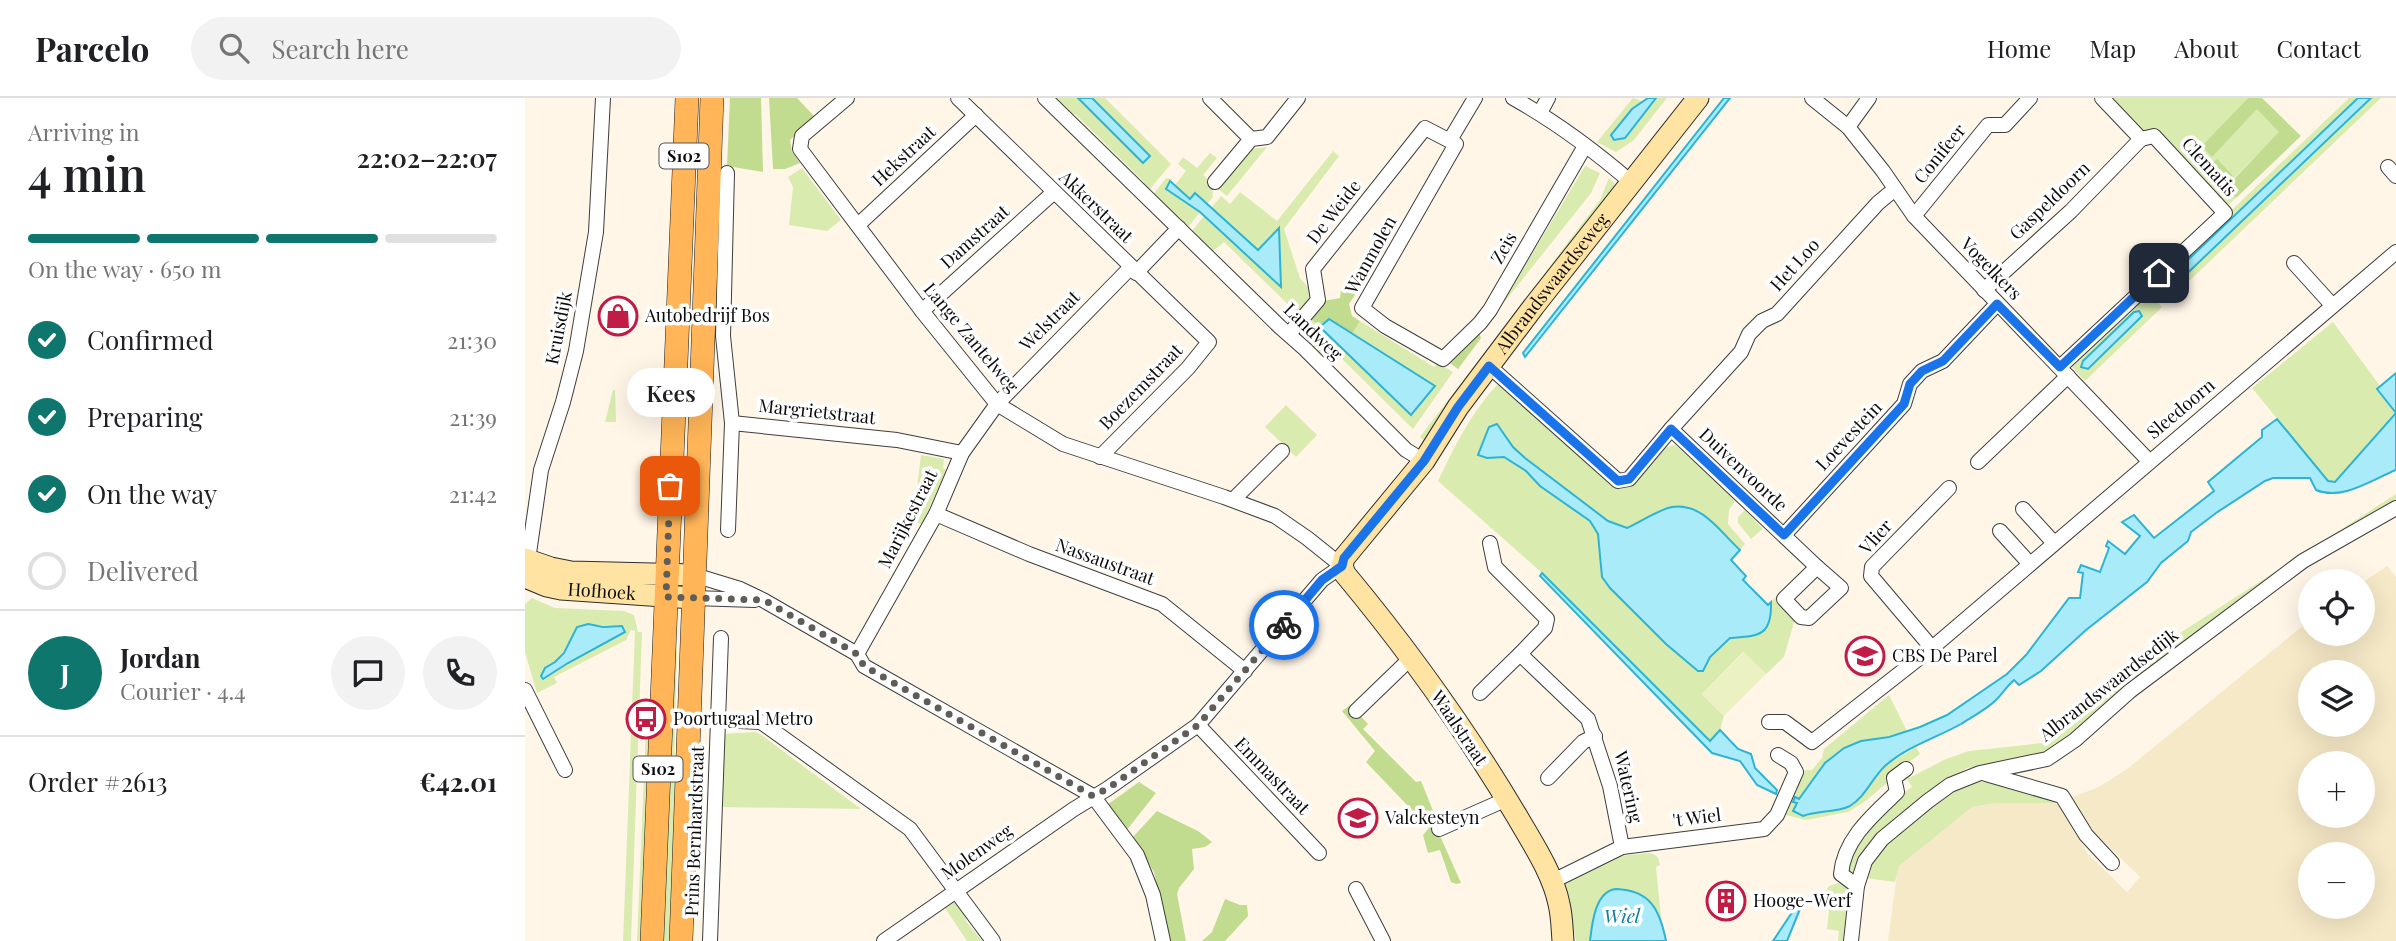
<!DOCTYPE html>
<meta charset="utf-8">
<style>
:root{--surface:#fff;--page:#f2f2f2;--text:#202124;--muted:#757577;--line:#e0e0e0;--accent:#0f766e}
body{margin:0;font-family:"Playfair Display",serif;background:var(--page);color:var(--text);height:100vh;display:flex;flex-direction:column;font-size:26px;white-space:nowrap}
*{box-sizing:border-box;margin:0}
p{font-size:23px;color:var(--muted)}
.icon{flex:none;width:38px;height:38px;fill:none;stroke:currentColor;stroke-width:2;stroke-linecap:round;stroke-linejoin:round}
.map{position:relative;flex:1;overflow:hidden}
.panel{display:flex;flex-direction:column;background:var(--surface);width:525px}
.panel>*{flex:none}
.fabs{position:absolute;left:1773px;top:471px;display:grid;gap:14px}
.fabs a{display:grid;place-items:center;width:77px;height:77px;border-radius:50%;background:var(--surface);box-shadow:0 7px 28px #0002;font-size:35px}
.pin{position:absolute;display:grid;place-items:center;width:60px;height:60px;color:#fff;margin:-30px;border-radius:14px;box-shadow:0 4px 10px #0006}
.courier{position:absolute;display:grid;place-items:center;width:70px;height:70px;margin:-35px;border:5px solid #1a73e8;border-radius:50%;background:#fff;color:#222;box-shadow:0 2px 9px #0007}
.bubble{position:absolute;height:49px;border-radius:24px;background:var(--surface);box-shadow:0 7px 28px #0002;font-size:23px;font-weight:600;line-height:49px;text-align:center}
.summary em{font-style:normal;font-weight:600}
.summary div{display:flex;flex-direction:column-reverse}
.summary{display:flex;align-items:center;justify-content:space-between;height:119px;padding:0 28px}
h1{font-size:46px;font-weight:600;line-height:52px}
.bar{display:grid;grid-template-columns:repeat(4,1fr);gap:10px 7px;align-content:center;height:84px;padding:0 28px}
.bar i{height:9px;border-radius:5px;background:var(--line)}
.bar .on{background:var(--accent)}
.bar p{grid-column:span 4}
.line{display:flex;align-items:center;gap:18px;padding:0 28px;border-top:2px solid var(--line)}
.line div{flex:1}
.round{display:grid;place-items:center;flex:none;width:74px;height:74px;border-radius:37px;background:var(--page)}
ol{padding:0 28px;list-style:none}
li{display:flex;align-items:center;gap:21px;height:77px}
li p{margin-inline-start:auto}
li .icon{padding:7px;border-radius:50%;background:var(--accent);color:#fff;stroke-width:4}
li:last-child{color:var(--muted)}
li i{width:38px;height:38px;border:4px solid var(--line);border-radius:50%}
header{display:flex;align-items:center;gap:42px;box-sizing:border-box;height:98px;padding:0 35px;background:var(--surface);border-bottom:2px solid var(--line)}
header strong{font-size:33px}
nav{display:flex;gap:38px;margin-inline-start:auto;font-size:24px}
.search{width:490px;height:63px;background:var(--page);display:flex;align-items:center;gap:18px;box-sizing:border-box;padding:0 24px;border-radius:38px;color:var(--muted);font-size:26px}
main{display:flex;flex:1;min-height:0}
.map>svg:first-child{display:block}
</style>
<header>
<strong>Parcelo</strong>
<div class="search"><svg class="icon" aria-label="search" viewBox="0 0 24 24"><circle cx="10" cy="10" r="6"/><path d="M15 15l6 6"/></svg>Search here</div>
<nav><a>Home</a><a>Map</a><a>About</a><a>Contact</a></nav>
</header>
<main>
<section class="panel">
<div class="summary"><div><h1>4 min</h1><p>Arriving in</p></div><em>22:02–22:07</em></div>
<div class="bar"><i class="on"></i><i class="on"></i><i class="on"></i><i></i><p>On the way · 650 m</p></div>
<ol>
<li><svg class="icon" aria-label="check" viewBox="0 0 24 24"><path d="M5 12l5 5 9-10"/></svg>Confirmed<p>21:30</p></li>
<li><svg class="icon" aria-label="check" viewBox="0 0 24 24"><path d="M5 12l5 5 9-10"/></svg>Preparing<p>21:39</p></li>
<li><svg class="icon" aria-label="check" viewBox="0 0 24 24"><path d="M5 12l5 5 9-10"/></svg>On the way<p>21:42</p></li>
<li><i></i>Delivered</li>
</ol>
<div class="line" style="height:126px"><b class="round" style="background:var(--accent);color:#fff">J</b><div><b>Jordan</b><p>Courier · 4.4</p></div><a class="round"><svg class="icon" aria-label="chat" viewBox="0 0 24 24"><path d="M4 5h16v11H9l-5 4z"/></svg></a><a class="round"><svg class="icon" aria-label="phone" viewBox="0 0 24 24"><path d="M5 4h4l2 5-3 2q2 4 5 5l2-3 5 2v4C11 20 4 13 5 4z"/></svg></a></div>
<div class="line" style="height:91px"><div>Order #2613</div><b>€42.01</b></div>
</section>
<div class="map">
<svg width="1871" height="843" viewBox="0 0 1871 843">
<rect width="100%" height="100%" fill="#fff6e8"/>
<path fill="#f6e9c7" fill-rule="evenodd" d="M 1862,468 L 1871,479 L 1871,843 L 1363,843 L 1373,768 L 1447,709 L 1471,705 L 1531,705 L 1536,710 L 1562,755 L 1602,794 L 1615,779 L 1571,736 L 1545,700 L 1574,689 L 1602,671 L 1785,522 L 1785,536 L 1838,536 L 1838,484 ZM 1785,574 L 1838,574 L 1838,626 L 1785,626 ZM 1785,665 L 1838,665 L 1838,718 L 1785,718 ZM 1785,756 L 1838,756 L 1838,808 L 1785,808 Z"/>
<g fill="#daebb0" fill-rule="evenodd">
<polygon points="531,0 553,0 618,65 625,57 567,0 580,0 646,66 623,93 620,91 619,84 550,16 543,16 533,6 535,3"/>
<polygon points="1108,0 1120,4 1107,11 1100,40 1131,0 1142,0 1108,43 1091,54 1072,44"/>
<polygon points="1585,0 1723,0 1678,48 1732,10 1755,34 1709,80 1682,71 1711,100 1702,108 1626,33 1615,33"/>
<polygon points="1824,0 1833,0 1646,178 1648,186 1651,186 1846,0 1856,0 1640,206 1626,189"/>
<polygon points="742,49 702,98 693,91 725,51"/>
<polygon points="808,53 814,58 759,131 775,180 789,196 773,216 699,144 686,155 672,143 673,139 667,133 679,118 755,188 754,131 733,152 686,110 696,98 705,106 715,94 752,123"/>
<polygon points="685,55 692,60 678,77 687,85 688,99 682,106 671,96 666,101 650,87 661,73 653,66 658,59 672,70"/>
<polygon points="1060,68 1075,75 1066,95 974,211"/>
<polygon points="277,70 316,122 302,133 264,127 268,89 263,79"/>
<polygon points="641,80 647,81 641,91 675,114 661,132 627,98"/>
<polygon points="1084,80 1089,85 1090,91 901,344 895,339 1075,102"/>
<polygon points="1622,193 1637,209 1560,283 1546,268"/>
<polygon points="785,220 885,316 909,288 827,236 835,223 909,269 913,265 928,274 888,331 806,250 795,261 771,235"/>
<polygon points="1808,224 1855,288 1870,275 1852,291 1871,315 1810,384 1803,383 1727,290"/>
<path d="M 974,285 L 1089,387 C 1097,384 1109,382 1116,377 C 1127,367 1134,348 1150,347 L 1204,394 L 1210,403 L 1204,412 L 1203,426 L 1220,446 L 1206,462 L 1221,478 L 1218,482 L 1243,507 L 1254,496 L 1270,521 L 1259,559 L 1241,576 L 1218,554 L 1177,596 L 1199,618 L 1195,632 L 1186,644 L 1017,475 L 913,383 C 930,348 946,314 974,285 Z"/>
<polygon points="88,292 90,292 91,324 80,324"/>
<polygon points="761,307 792,337 771,359 740,329"/>
<polygon points="396,357 419,361 418,370 421,372 397,427 388,422"/>
<polygon points="1871,396 1871,405 1810,438 1533,650 1503,661 1442,670 1379,713 1356,734 1335,759 1330,775 1323,772 1329,747 1371,700 1387,689 1382,681 1421,661 1444,653 1517,645 1630,551"/>
<polygon points="1220,412 1238,431 1226,441 1213,425 1213,419"/>
<path d="M 7,500 L 30,510 L 99,513 L 109,517 L 113,534 L 117,534 L 106,843 L 98,843 L 110,533 L 106,532 L 101,542 L 29,579 L 32,585 L 12,595 L 0,554 L 0,506 ZM 70,527 L 97,528 L 100,531 L 18,581 L 21,569 C 39,560 41,546 52,529 Z"/>
<polygon points="147,551 152,552 149,673 153,726 148,843 136,843"/>
<path d="M 1364,597 L 1382,633 C 1353,642 1321,641 1300,665 C 1291,677 1284,690 1273,701 L 1270,699 L 1269,703 L 1272,705 L 1278,718 L 1291,713 L 1313,712 L 1360,668 L 1391,649 L 1395,656 L 1368,676 L 1363,684 L 1338,705 L 1323,714 L 1281,722 L 1261,717 L 1280,672 L 1287,672 L 1297,660 L 1299,651 Z"/>
<polygon points="121,630 124,630 123,654 127,694 122,843 112,843"/>
<polygon points="230,634 235,636 336,711 193,709 198,636"/>
<path d="M 1457,683 L 1528,699 L 1531,705 L 1471,705 L 1447,709 L 1374,768 L 1370,784 L 1340,780 C 1346,767 1352,753 1361,742 C 1378,723 1433,687 1457,683 Z"/>
<path d="M 1123,755 C 1132,756 1134,759 1135,767 L 1131,769 L 1136,818 L 1142,843 L 1051,843 L 1038,782 L 1089,756 L 1095,758 Z"/>
<polygon points="1313,785 1322,789 1326,798 1319,843 1313,843 1314,833 1302,831 1305,802 1296,801 1304,788"/>
<polygon points="429,804 441,818 441,823 457,843 442,843 420,810"/>
</g>
<g fill="#c1dc8f">
<polygon points="205,0 236,0 238,74 202,68"/>
<polygon points="244,0 272,0 290,19 265,42 267,54 275,65 260,71 248,71"/>
<polygon points="1723,0 1737,0 1776,38 1711,100 1682,70 1692,61 1710,80 1754,34 1732,11 1687,59 1677,48"/>
<polygon points="816,190 833,192 824,206 827,218 835,223 827,236 804,221 795,229 785,220 798,203 815,200"/>
<polygon points="953,232 956,240 933,271 925,265"/>
<polygon points="825,607 843,626 838,631 891,684 896,683 909,715 908,722 936,785 931,786 926,784 915,752 903,755 898,737 904,730 841,664 850,653 817,613"/>
<polygon points="614,684 631,695 601,733 582,707"/>
<polygon points="632,713 673,733 687,744 680,749 667,751 669,771 654,790 652,796 661,843 644,843 629,774 607,740"/>
<polygon points="700,801 715,807 722,807 723,818 700,843 677,843 687,834"/>
</g>
<polygon fill="#ebf1c3" points="1219,554 1241,576 1199,618 1177,596"/>
<g fill="#aaebf9" stroke="#2db3d4" stroke-width="2">
<polygon points="553,0 567,0 625,58 618,65"/>
<polygon points="1123,0 1131,0 1100,40 1089,42 1086,37 1107,11"/>
<polygon points="1199,0 1205,0 1000,259 998,255"/>
<polygon points="1833,0 1846,0 1651,186 1646,184 1646,178"/>
<polygon points="645,83 665,101 670,95 733,152 754,130 756,189 675,114 641,91"/>
<polygon points="1614,213 1617,218 1615,220 1563,271 1556,269 1558,263 1609,214"/>
<polygon points="804,221 910,288 886,317 795,229"/>
<polygon points="1871,275 1871,315 1852,291"/>
<path d="M 1871,315 L 1871,372 C 1846,382 1817,403 1791,392 L 1785,380 L 1748,380 L 1740,383 L 1691,415 L 1666,434 L 1663,443 L 1636,465 L 1622,484 L 1561,532 L 1516,573 L 1494,587 L 1489,582 C 1482,588 1478,595 1471,602 C 1462,611 1447,619 1436,626 C 1411,640 1381,649 1360,668 C 1347,680 1341,698 1325,708 C 1311,715 1293,712 1278,718 L 1268,713 L 1272,705 L 1268,704 L 1270,699 L 1274,701 L 1300,665 L 1319,650 L 1336,643 L 1364,639 L 1395,629 L 1422,617 L 1482,576 L 1501,557 L 1544,500 L 1555,500 L 1558,475 L 1553,474 L 1556,467 L 1575,474 L 1584,450 L 1581,448 L 1583,443 L 1600,456 L 1615,438 L 1597,424 L 1609,417 L 1629,440 L 1689,393 L 1683,384 L 1737,339 L 1737,332 L 1752,321 L 1803,383 L 1810,384 Z"/>
<path d="M 972,326 L 988,349 L 1000,360 L 1083,423 L 1102,430 C 1115,424 1135,411 1147,409 C 1177,404 1196,435 1215,452 L 1206,462 L 1221,478 L 1218,482 L 1243,507 L 1246,504 C 1247,539 1233,538 1205,540 L 1185,559 L 1178,573 L 1173,573 L 1141,546 L 1085,490 L 1077,479 L 1073,436 L 1065,423 L 1015,388 L 1001,373 L 979,359 L 962,360 L 953,357 L 964,329 Z"/>
<polygon points="1017,475 1185,643 1195,632 1213,651 1226,656 1230,670 1252,692 1251,696 1232,687 1215,663 1187,655 1015,478"/>
<polygon points="63,526 78,529 97,528 100,534 43,565 18,581 16,578 20,570 30,564 39,555 52,529"/>
<path d="M 1091,791 C 1126,792 1135,813 1141,843 L 1065,843 C 1067,826 1070,793 1091,791 Z"/>
<polygon points="1274,804 1275,811 1262,843 1248,843"/>
</g>
<g fill="none" stroke-linecap="round" stroke-linejoin="round">
<defs>
<g id="street">
<polyline points="322,0 277,38 275,51 397,213 472,306 538,346 699,399 750,418 782,440 817,468 797,482 673,627 582,691 549,711 359,843"/>
<polyline points="433,0 684,244 663,270 575,359"/>
<polyline points="520,0 755,229 780,251 881,352 899,363"/>
<polyline points="685,0 726,41"/>
<path d="M 988,0 C 1031,24 1070,53 1107,85"/>
<polyline points="1287,0 1323,29 1358,73 1389,118 1624,363"/>
<polyline points="1015,15 1023,0"/>
<polyline points="1323,29 1344,0"/>
<polyline points="925,42 950,0"/>
<polyline points="1863,69 1871,78"/>
<polyline points="202,75 198,238 207,325"/>
<polyline points="690,84 726,41 742,39 773,0"/>
<polyline points="1389,118 1463,27 1480,27 1505,0"/>
<polyline points="333,127 451,17"/>
<polyline points="1769,165 1807,207"/>
<polyline points="611,175 654,130"/>
<polyline points="1459,192 1546,113 1616,41"/>
<polyline points="397,213 529,94"/>
<polyline points="764,236 793,202 788,171 900,30 931,46 837,210 860,228 918,261 955,225 965,212 1060,48"/>
<polyline points="964,268 1093,383 1104,381 1146,331 1292,469"/>
<polyline points="1535,269 1700,115 1629,38 1616,41 1577,0"/>
<polyline points="1146,331 1216,254 1224,236 1237,223 1252,216 1353,105 1370,91"/>
<polyline points="1453,364 1543,278"/>
<polyline points="708,402 757,353"/>
<polyline points="1498,411 1529,445"/>
<polyline points="411,416 504,456 637,506 720,573"/>
<polyline points="203,432 207,325 372,342 437,355"/>
<polyline points="1475,433 1505,466"/>
<polyline points="1259,437 1379,306 1385,286 1397,273 1418,263 1472,206"/>
<polyline points="965,445 970,469 1022,521 1020,530 995,556 1063,621 1085,688 1097,749"/>
<polyline points="3,462 16,372 38,304 51,253 71,134 78,0"/>
<polygon points="1292,469 1316,490 1284,520 1276,519 1259,501"/>
<polyline points="169,477 215,491 238,502 332,556 339,568 568,698 612,757 628,797 638,843"/>
<polyline points="168,500 230,502"/>
<polyline points="1407,550 1346,478 1347,469 1424,390"/>
<polyline points="332,556 411,416 437,355 472,306 606,169"/>
<polyline points="0,592 40,672"/>
<polyline points="955,595 995,556"/>
<polyline points="831,613 887,559"/>
<polyline points="193,622 236,624 385,731 468,843"/>
<polyline points="1244,624 1260,624 1287,644 1407,550 1871,154"/>
<polyline points="673,627 794,755"/>
<polyline points="1461,676 1537,698 1561,737 1587,765"/>
<polyline points="1023,680 1058,644 1070,638"/>
<polyline points="914,731 982,701"/>
<polyline points="1026,784 1097,749 1239,731 1252,717 1271,674 1266,665 1253,657"/>
<path d="M 1332,788 L 1316,776 C 1319,741 1348,717 1372,694 L 1369,680 L 1381,671"/>
<polyline points="831,791 858,843"/>
<polyline points="185,843 196,540"/>
<polyline points="1326,843 1332,788 1340,763 1357,741 1403,703 1425,687 1455,675 1522,661 1550,642 1605,593 1778,463 1871,410"/>
</g>
<g id="secondary">
<polyline points="0,461 26,470 46,474 169,477"/>
<path id="s1" d="M 0,479 L 22,488 L 36,491 L 168,500"/>
<path id="s2" d="M 1038,843 C 1037,831 1037,818 1034,806 C 1028,776 1008,746 993,720 C 942,634 884,553 820,476 L 817,468 L 819,460 L 899,363 L 933,309 L 1009,208 L 1173,0"/>
</g>
<g id="primary">
<polyline points="127,843 162,0"/>
<polyline points="156,843 187,0"/>
</g>
</defs>
<use href="#street" stroke="#3e3e3e" stroke-width="16"/>
<use href="#secondary" stroke="#2d2d2d" stroke-width="23"/>
<use href="#primary" stroke="#1c1c1c" stroke-width="24"/>
<use href="#street" stroke="#fff" stroke-width="14"/>
<use href="#secondary" stroke="#ffe3a3" stroke-width="21"/>
<use href="#primary" stroke="#ffb558" stroke-width="23"/>
</g>
<g fill="none" stroke-linecap="round" stroke-linejoin="round">
<polyline stroke="#605d58" stroke-width="7" stroke-dasharray="0 12.6" points="145,388 141,499 239,502 332,556 339,568 568,698 582,691 673,627 759,527"/>
<polyline stroke="#1a73e8" stroke-width="9" points="759,527 797,482 817,468 819,460 899,363 933,309 964,268 1093,383 1104,381 1146,331 1259,437 1379,306 1385,286 1397,273 1418,263 1472,206 1535,269 1634,175"/>
</g>
<defs>
<symbol id="shop-ring" viewBox="-11 -11 22 22"><circle r="9.5" fill="#fff" stroke="#c11c45" stroke-width="1.5"/><path d="M-5-2.5h2.3a2.7 3.5 0 0 1 5.4 0H5L5.5 6h-11ZM-1.5-2.5h3a1.5 2.3 0 0 0-3 0Z" fill="#c11c45"/></symbol>
<symbol id="school-ring" viewBox="-11 -11 22 22"><circle r="9.5" fill="#fff" stroke="#c11c45" stroke-width="1.5"/><path d="M0-5L7-2L0 1L-7-2ZM-4 1L0 2.5L4 1V4Q0 6-4 4Z" fill="#c11c45"/></symbol>
<symbol id="bus-ring" viewBox="-11 -11 22 22"><circle r="9.5" fill="#fff" stroke="#c11c45" stroke-width="1.5"/><path d="M-5-6H5V4H4V6H2V4H-2V6H-4V4H-5ZM-3.5-4V0h7V-4ZM-3.5 1.2v1.5H-2V1.2ZM2 1.2v1.5H3.5V1.2Z" fill="#c11c45"/></symbol>
<symbol id="building-ring" viewBox="-11 -11 22 22"><circle r="9.5" fill="#fff" stroke="#c11c45" stroke-width="1.5"/><path d="M-4-6H4V6H1V3H-1V6H-4ZM-2.5-4.3h1.7v1.8h-1.7ZM.8-4.3h1.7v1.8H.8ZM-2.5-1h1.7V.8h-1.7ZM.8-1h1.7V.8H.8Z" fill="#c11c45"/></symbol>
</defs>
<g fill-rule="evenodd">
<use href="#shop-ring" x="71" y="196" width="44" height="44"/>
<use href="#school-ring" x="1318" y="536" width="44" height="44"/>
<use href="#bus-ring" x="99" y="599" width="44" height="44"/>
<use href="#school-ring" x="811" y="698" width="44" height="44"/>
<use href="#building-ring" x="1179" y="781" width="44" height="44"/>
</g>
<g text-anchor="middle" stroke-width="7" stroke-linejoin="round" paint-order="stroke">
<g fill="#fff" stroke="#545454" stroke-width="2">
<rect x="134.5" y="45.5" width="49" height="25" rx="5"/>
<rect x="108.5" y="658.5" width="49" height="25" rx="5"/>
</g>
<g font-size="16" font-weight="bold" fill="#0b0b0b">
<text x="159" y="64">S102</text>
<text x="133" y="677">S102</text>
</g>
<g font-size="18" fill="#0b0b0b" stroke="#fff">
<text transform="translate(1415 56) rotate(-51)" y="6">Conifeer</text>
<text transform="translate(379 58) rotate(-43)" y="6">Hekstraat</text>
<text transform="translate(1684 69) rotate(48)" y="6">Clematis</text>
<text transform="translate(1525 103) rotate(-44)" y="6">Gaspeldoorn</text>
<text transform="translate(571 109) rotate(44)" y="6">Akkerstraat</text>
<text transform="translate(809 114) rotate(-52)" y="6">De Weide</text>
<text transform="translate(450 139) rotate(-42)" y="6">Damstraat</text>
<text transform="translate(979 150) rotate(-60)" y="6">Zeis</text>
<text transform="translate(846 157) rotate(-61)" y="6">Wanmolen</text>
<text transform="translate(1270 167) rotate(-48)" y="6">Het Loo</text>
<text transform="translate(1466 171) rotate(46)" y="6">Vogelkers</text>
<text dy="6" stroke="none"><textPath href="#s2" startOffset="794">Albrandswaardseweg</textPath></text>
<text transform="translate(525 223) rotate(-45)" y="6">Welstraat</text>
<text transform="translate(34 230) rotate(-79)" y="6">Kruisdijk</text>
<text transform="translate(788 234) rotate(44)" y="6">Landweg</text>
<text transform="translate(446 240) rotate(50)" y="6">Lange Zantelweg</text>
<text transform="translate(616 289) rotate(-46)" y="6">Boezemstraat</text>
<text transform="translate(1656 311) rotate(-40)" y="6">Sleedoorn</text>
<text transform="translate(292 314) rotate(6)" y="6">Margrietstraat</text>
<text transform="translate(1324 338) rotate(-47)" y="6">Loevestein</text>
<text transform="translate(1218 372) rotate(43)" y="6">Duivenvoorde</text>
<text transform="translate(383 421) rotate(-63)" y="6">Marijkestraat</text>
<text transform="translate(1351 439) rotate(-48)" y="6">Vlier</text>
<text transform="translate(580 464) rotate(20)" y="6">Nassaustraat</text>
<text dy="6" stroke="none"><textPath href="#s1" startOffset="79">Hofhoek</textPath></text>
<text transform="translate(1584 587) rotate(-38)" y="6">Albrandswaardsedijk</text>
<text transform="translate(934 630) rotate(56)" y="6">Waalstraat</text>
<text transform="translate(747 678) rotate(46)" y="6">Emmastraat</text>
<text transform="translate(1103 689) rotate(77)" y="6">Watering</text>
<text transform="translate(1172 720) rotate(-7)" y="6">'t Wiel</text>
<text transform="translate(170 733) rotate(-88)" y="6">Prins Bernhardstraat</text>
<text transform="translate(452 754) rotate(-35)" y="6">Molenweg</text>
</g>
<g font-size="18" fill="#0b0b0b" stroke="#fff" text-anchor="start">
<text x="120" y="224">Autobedrijf Bos</text>
<text x="1367" y="564">CBS De Parel</text>
<text x="148" y="627">Poortugaal Metro</text>
<text x="860" y="726">Valckesteyn</text>
<text x="1228" y="809">Hooge-Werf</text>
</g>
<g font-size="19" font-style="italic" fill="#0f7ea2" stroke="#fff">
<text x="1097" y="825">Wiel</text>
</g>
</g>
</svg>
<div class="fabs">
<a><svg class="icon" aria-label="locate" viewBox="0 0 24 24"><circle cx="12" cy="12" r="6"/><path d="M12 2v4M12 18v4M2 12h4M18 12h4"/></svg></a>
<a><svg class="icon" aria-label="layers" viewBox="0 0 24 24"><path d="M12 4l9 5-9 5-9-5zM3 14l9 5 9-5"/></svg></a>
<a>+</a>
<a>−</a>
</div>
<div class="pin" style="left:145px;top:388px;background:#ea580c"><svg class="icon" aria-label="bag" viewBox="0 0 24 24"><path d="M5 8h14l-1 12H6zM9 8a3 3 0 0 1 6 0"/></svg></div>
<div class="pin" style="left:1634px;top:175px;background:#1f2937"><svg class="icon" aria-label="home" viewBox="0 0 24 24"><path d="M3 11l9-7 9 7M6 9v11h12V9"/></svg></div>
<div class="courier" style="left:759px;top:527px"><svg class="icon" aria-label="bike" viewBox="0 0 24 24"><circle cx="6" cy="16" r="4"/><circle cx="18" cy="16" r="4"/><path d="M6 16l4-8h5l3 8M10 8l3 8H6M13 5h3"/></svg></div>
<div class="bubble" style="left:102px;top:270px;width:88px">Kees</div>
</div>
</main>
